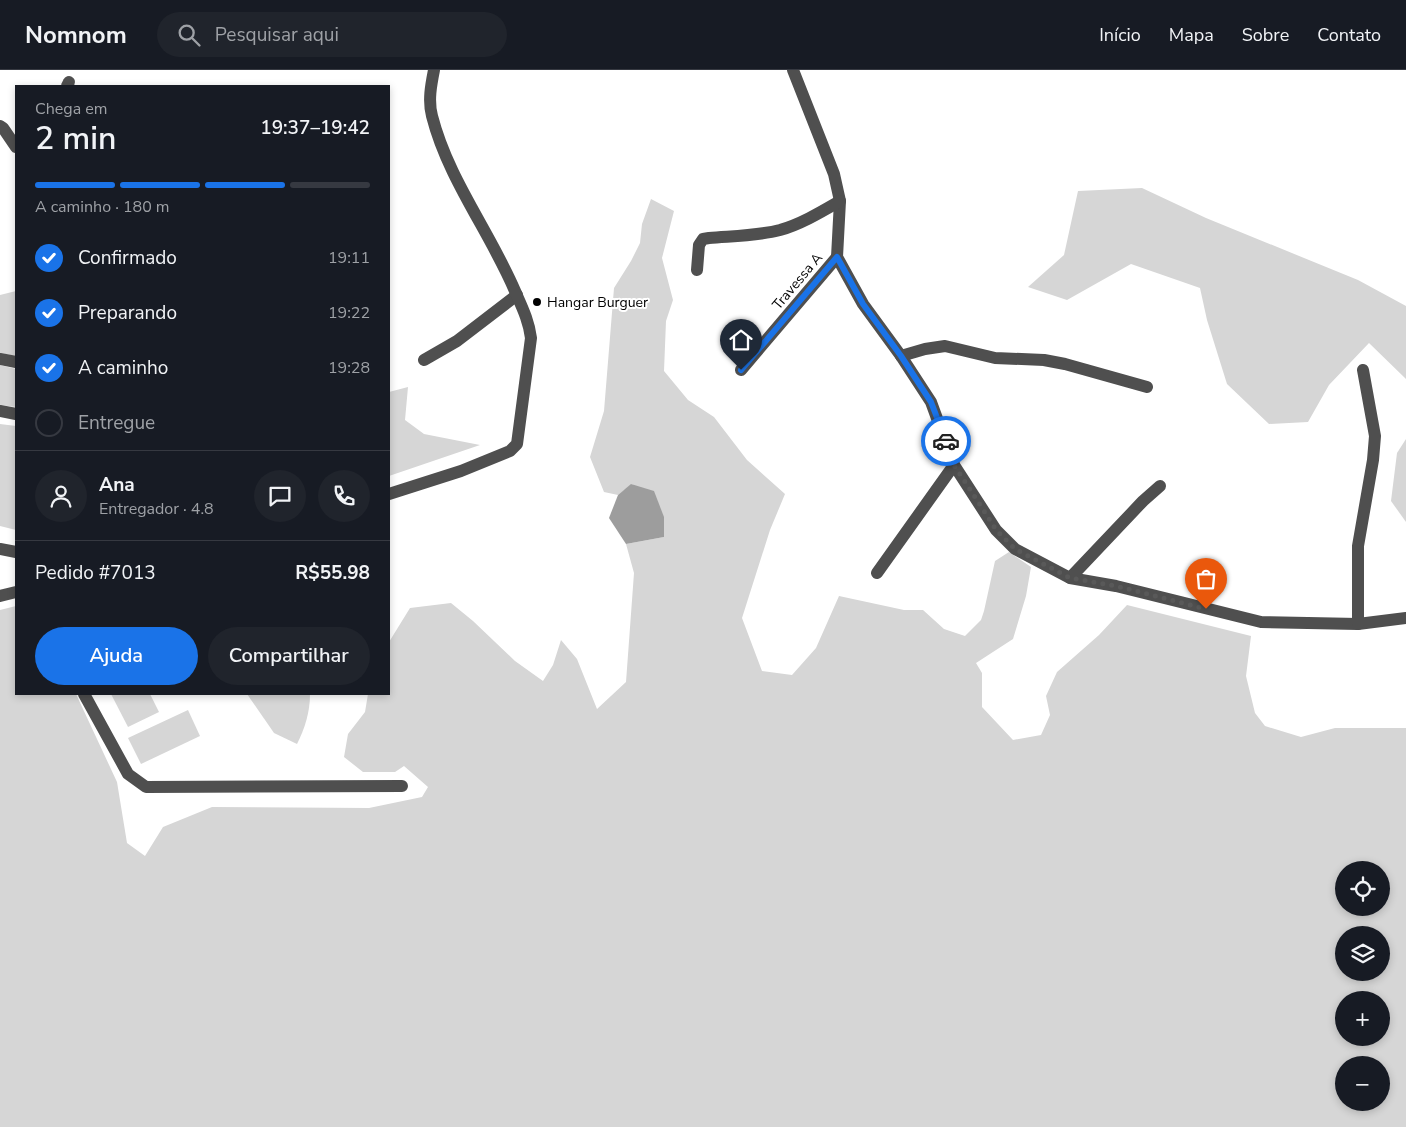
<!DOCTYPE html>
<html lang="pt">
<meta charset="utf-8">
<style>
:root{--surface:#171b24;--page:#20242c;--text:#f1f3f6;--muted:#9ea1a6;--line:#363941;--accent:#1a73e8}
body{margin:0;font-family:"Nunito Sans",sans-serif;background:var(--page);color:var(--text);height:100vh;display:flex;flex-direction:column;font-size:19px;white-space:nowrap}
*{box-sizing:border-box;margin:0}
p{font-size:16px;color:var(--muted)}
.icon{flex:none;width:28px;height:28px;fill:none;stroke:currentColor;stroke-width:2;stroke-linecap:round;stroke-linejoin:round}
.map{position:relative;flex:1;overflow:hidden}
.details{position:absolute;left:15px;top:15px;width:375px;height:610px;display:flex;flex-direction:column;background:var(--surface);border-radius:0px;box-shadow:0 2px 8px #0003}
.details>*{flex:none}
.fabs{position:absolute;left:1335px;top:791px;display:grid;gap:10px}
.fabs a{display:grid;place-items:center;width:55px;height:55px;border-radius:50%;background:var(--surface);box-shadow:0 2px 8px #0003;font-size:25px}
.pin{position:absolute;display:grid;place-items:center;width:42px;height:42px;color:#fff;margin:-51px -21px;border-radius:50% 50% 50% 0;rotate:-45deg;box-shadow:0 0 5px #0007}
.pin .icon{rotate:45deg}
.courier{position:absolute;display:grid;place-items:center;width:50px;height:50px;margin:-25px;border:4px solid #1a73e8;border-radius:50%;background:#fff;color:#222;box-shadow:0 1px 6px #0007}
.head em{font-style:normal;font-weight:600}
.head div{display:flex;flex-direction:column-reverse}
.head{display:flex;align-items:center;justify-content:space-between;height:85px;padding:0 20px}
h1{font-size:32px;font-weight:600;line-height:38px}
.bar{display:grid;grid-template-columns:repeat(4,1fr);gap:8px 5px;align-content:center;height:60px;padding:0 20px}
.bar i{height:6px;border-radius:4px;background:var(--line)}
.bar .selected{background:var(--accent)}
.bar p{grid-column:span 4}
.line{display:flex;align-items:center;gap:12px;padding:0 20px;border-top:1px solid var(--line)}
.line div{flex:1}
.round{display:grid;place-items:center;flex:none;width:52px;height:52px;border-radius:26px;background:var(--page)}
ol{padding:0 20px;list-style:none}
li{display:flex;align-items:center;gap:15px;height:55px}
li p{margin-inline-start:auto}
li .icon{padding:5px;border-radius:50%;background:var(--accent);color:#fff;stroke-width:4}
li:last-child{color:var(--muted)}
li i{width:28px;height:28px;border:2px solid var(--line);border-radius:50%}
.action{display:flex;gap:10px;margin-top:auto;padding:10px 20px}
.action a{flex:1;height:58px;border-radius:30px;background:var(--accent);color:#fff;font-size:20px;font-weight:600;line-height:58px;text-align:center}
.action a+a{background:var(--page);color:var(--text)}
header{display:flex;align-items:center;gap:30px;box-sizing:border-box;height:70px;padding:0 25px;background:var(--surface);border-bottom:1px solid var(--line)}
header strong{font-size:24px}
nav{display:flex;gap:28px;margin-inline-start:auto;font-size:18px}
.search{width:350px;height:45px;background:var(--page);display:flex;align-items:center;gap:12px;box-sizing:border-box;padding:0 18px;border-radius:28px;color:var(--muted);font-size:19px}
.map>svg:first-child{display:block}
</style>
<header>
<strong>Nomnom</strong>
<div class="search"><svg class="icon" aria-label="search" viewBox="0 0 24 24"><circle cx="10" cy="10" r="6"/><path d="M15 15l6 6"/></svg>Pesquisar aqui</div>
<nav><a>Início</a><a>Mapa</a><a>Sobre</a><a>Contato</a></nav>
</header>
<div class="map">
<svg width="1406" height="1057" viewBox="0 0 1406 1057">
<rect width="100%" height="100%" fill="#fff"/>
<g fill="#d6d6d6" fill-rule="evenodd">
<polygon points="1142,118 1206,148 1358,210 1406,236 1406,309 1369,273 1329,315 1308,352 1269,354 1227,314 1207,250 1200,218 1131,194 1067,230 1028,217 1064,185 1078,121"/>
<path d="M 651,129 L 674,141 L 662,188 L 673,230 L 666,251 L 664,301 L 688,330 L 714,347 L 747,390 L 785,424 L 770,460 L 742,548 L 762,601 L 792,605 L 816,578 L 839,526 L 904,540 L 923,540 L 944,559 L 965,566 L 981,550 L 984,541 L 995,491 L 1009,482 L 1031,497 L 1026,526 L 1013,569 L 976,593 L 982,603 L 982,637 L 1013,670 L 1041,665 L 1050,645 L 1046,626 L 1057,602 L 1099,565 L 1127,535 L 1251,566 L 1246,606 L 1255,643 L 1265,656 L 1301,667 L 1335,658 L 1406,658 L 1406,1057 L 0,1057 L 0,540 L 16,536 L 16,624 L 76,624 L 117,712 L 127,773 L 145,786 L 163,757 L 212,737 L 369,738 L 422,727 L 428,717 L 404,696 L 395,702 L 363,702 L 344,687 L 348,664 L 365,642 L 368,624 L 389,624 L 389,572 L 410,538 L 451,533 L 473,551 L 515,591 L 543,611 L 553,595 L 561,570 L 577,589 L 597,639 L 626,612 L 634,503 L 626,474 L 664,467 L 632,414 L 618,425 L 604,422 L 590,387 L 604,341 L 614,218 L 631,191 L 640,173 L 642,154 ZM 1344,800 L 1381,800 L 1381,838 L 1344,838 ZM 1344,865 L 1381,865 L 1381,902 L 1344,902 ZM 1344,930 L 1381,930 L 1381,968 L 1344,968 ZM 1344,995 L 1381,995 L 1381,1032 L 1344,1032 Z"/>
<polygon points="16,221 16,286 0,283 0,225"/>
<polygon points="0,295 16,299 16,337 0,335"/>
<polygon points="408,317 405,350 424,364 480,375 389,406 389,322"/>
<polygon points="0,354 16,356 16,460 0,456"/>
<polygon points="1406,369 1406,452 1391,431 1397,383"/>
<polygon points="111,624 150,624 159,642 128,657"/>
<path d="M 247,624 L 310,624 C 310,642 305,658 297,674 L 274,663 Z"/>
<polygon points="188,640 200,666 141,694 128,668"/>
</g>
<polygon fill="#9d9d9d" points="631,414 654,421 664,447 664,467 626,474 609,448 618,425"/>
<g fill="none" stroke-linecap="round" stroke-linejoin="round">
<g stroke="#4f4f4f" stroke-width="12">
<polyline points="793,0 834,104 840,131 837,187 863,234 901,286 931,332 954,395 996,460 1015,479 1070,508 1116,516 1261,552 1358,554 1406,548"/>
<polyline points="67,16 69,12"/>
<polyline points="0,56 3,58 16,77"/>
<path d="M 697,200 L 699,175 L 703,169 L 709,168 C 732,166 757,166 780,160 C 801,154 821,142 840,131"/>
<polyline points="901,286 925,279 945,276 995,288 1044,290 1065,294 1147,317"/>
<polyline points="0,289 16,292"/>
<polyline points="424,290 457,271 517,225"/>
<polyline points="741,300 837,187"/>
<polyline points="0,341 16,344"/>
<path d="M 389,424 L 461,401 L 510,381 L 517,374 L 531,268 C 529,251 522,237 515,221 C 490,162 448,109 432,46 C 428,31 431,15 434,0"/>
<polyline points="0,479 16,482"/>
<polyline points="877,503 954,395"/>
<polyline points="1070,508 1143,431 1160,416"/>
<polyline points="0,526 16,522"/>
<polyline points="1358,554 1358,476 1373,390 1375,366 1363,300"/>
<polyline points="84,624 128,704 146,717 402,716"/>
</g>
</g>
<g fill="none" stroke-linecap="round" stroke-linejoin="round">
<polyline stroke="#595959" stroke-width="5" stroke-dasharray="0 9" points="946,371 954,395 986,444 996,460 1015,479 1070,508 1116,516 1206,539"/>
<polyline stroke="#1a73e8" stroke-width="6" points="741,300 837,187 863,234 901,286 931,332 946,371"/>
</g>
<circle fill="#000" stroke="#fff" stroke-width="2" cx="537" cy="232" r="5"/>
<g text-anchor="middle" stroke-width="4" stroke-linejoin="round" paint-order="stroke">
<g font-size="14" fill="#000" stroke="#fff">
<text transform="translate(797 211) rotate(-50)" y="5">Travessa A</text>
</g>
<g font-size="14" fill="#000" stroke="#fff" text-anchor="start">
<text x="547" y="237">Hangar Burguer</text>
</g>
</g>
</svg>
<div class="fabs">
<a><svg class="icon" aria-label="locate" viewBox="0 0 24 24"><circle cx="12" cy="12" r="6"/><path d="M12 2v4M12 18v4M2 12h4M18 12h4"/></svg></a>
<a><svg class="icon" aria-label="layers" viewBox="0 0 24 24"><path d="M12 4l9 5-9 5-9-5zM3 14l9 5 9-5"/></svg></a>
<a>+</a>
<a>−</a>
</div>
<div class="pin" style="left:1206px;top:539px;background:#ea580c"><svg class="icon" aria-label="bag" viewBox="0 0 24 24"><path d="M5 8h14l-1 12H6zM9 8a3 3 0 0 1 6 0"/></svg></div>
<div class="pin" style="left:741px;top:300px;background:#1f2937"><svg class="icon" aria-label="home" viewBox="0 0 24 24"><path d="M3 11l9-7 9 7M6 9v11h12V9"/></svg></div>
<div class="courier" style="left:946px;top:371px"><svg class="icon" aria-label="car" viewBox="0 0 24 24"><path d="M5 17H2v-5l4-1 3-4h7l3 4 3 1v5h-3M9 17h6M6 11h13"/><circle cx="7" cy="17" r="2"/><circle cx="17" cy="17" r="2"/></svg></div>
<section class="details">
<div class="head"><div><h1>2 min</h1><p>Chega em</p></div><em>19:37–19:42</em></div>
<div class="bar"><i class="selected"></i><i class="selected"></i><i class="selected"></i><i></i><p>A caminho · 180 m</p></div>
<ol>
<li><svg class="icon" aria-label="check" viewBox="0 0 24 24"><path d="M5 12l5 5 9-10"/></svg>Confirmado<p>19:11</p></li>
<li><svg class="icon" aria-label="check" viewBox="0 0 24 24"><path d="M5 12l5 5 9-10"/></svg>Preparando<p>19:22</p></li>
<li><svg class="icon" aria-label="check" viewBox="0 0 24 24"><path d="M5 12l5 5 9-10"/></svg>A caminho<p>19:28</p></li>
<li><i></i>Entregue</li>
</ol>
<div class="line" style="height:90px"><a class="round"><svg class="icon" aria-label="person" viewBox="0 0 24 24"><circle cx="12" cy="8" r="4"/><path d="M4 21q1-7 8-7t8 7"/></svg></a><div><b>Ana</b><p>Entregador · 4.8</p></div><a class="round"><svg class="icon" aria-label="chat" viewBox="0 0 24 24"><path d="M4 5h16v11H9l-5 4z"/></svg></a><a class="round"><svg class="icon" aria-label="phone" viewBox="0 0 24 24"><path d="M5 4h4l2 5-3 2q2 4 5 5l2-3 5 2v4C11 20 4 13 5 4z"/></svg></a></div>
<div class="line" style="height:65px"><div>Pedido #7013</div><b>R$55.98</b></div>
<div class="action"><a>Ajuda</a><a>Compartilhar</a></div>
</section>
</div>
